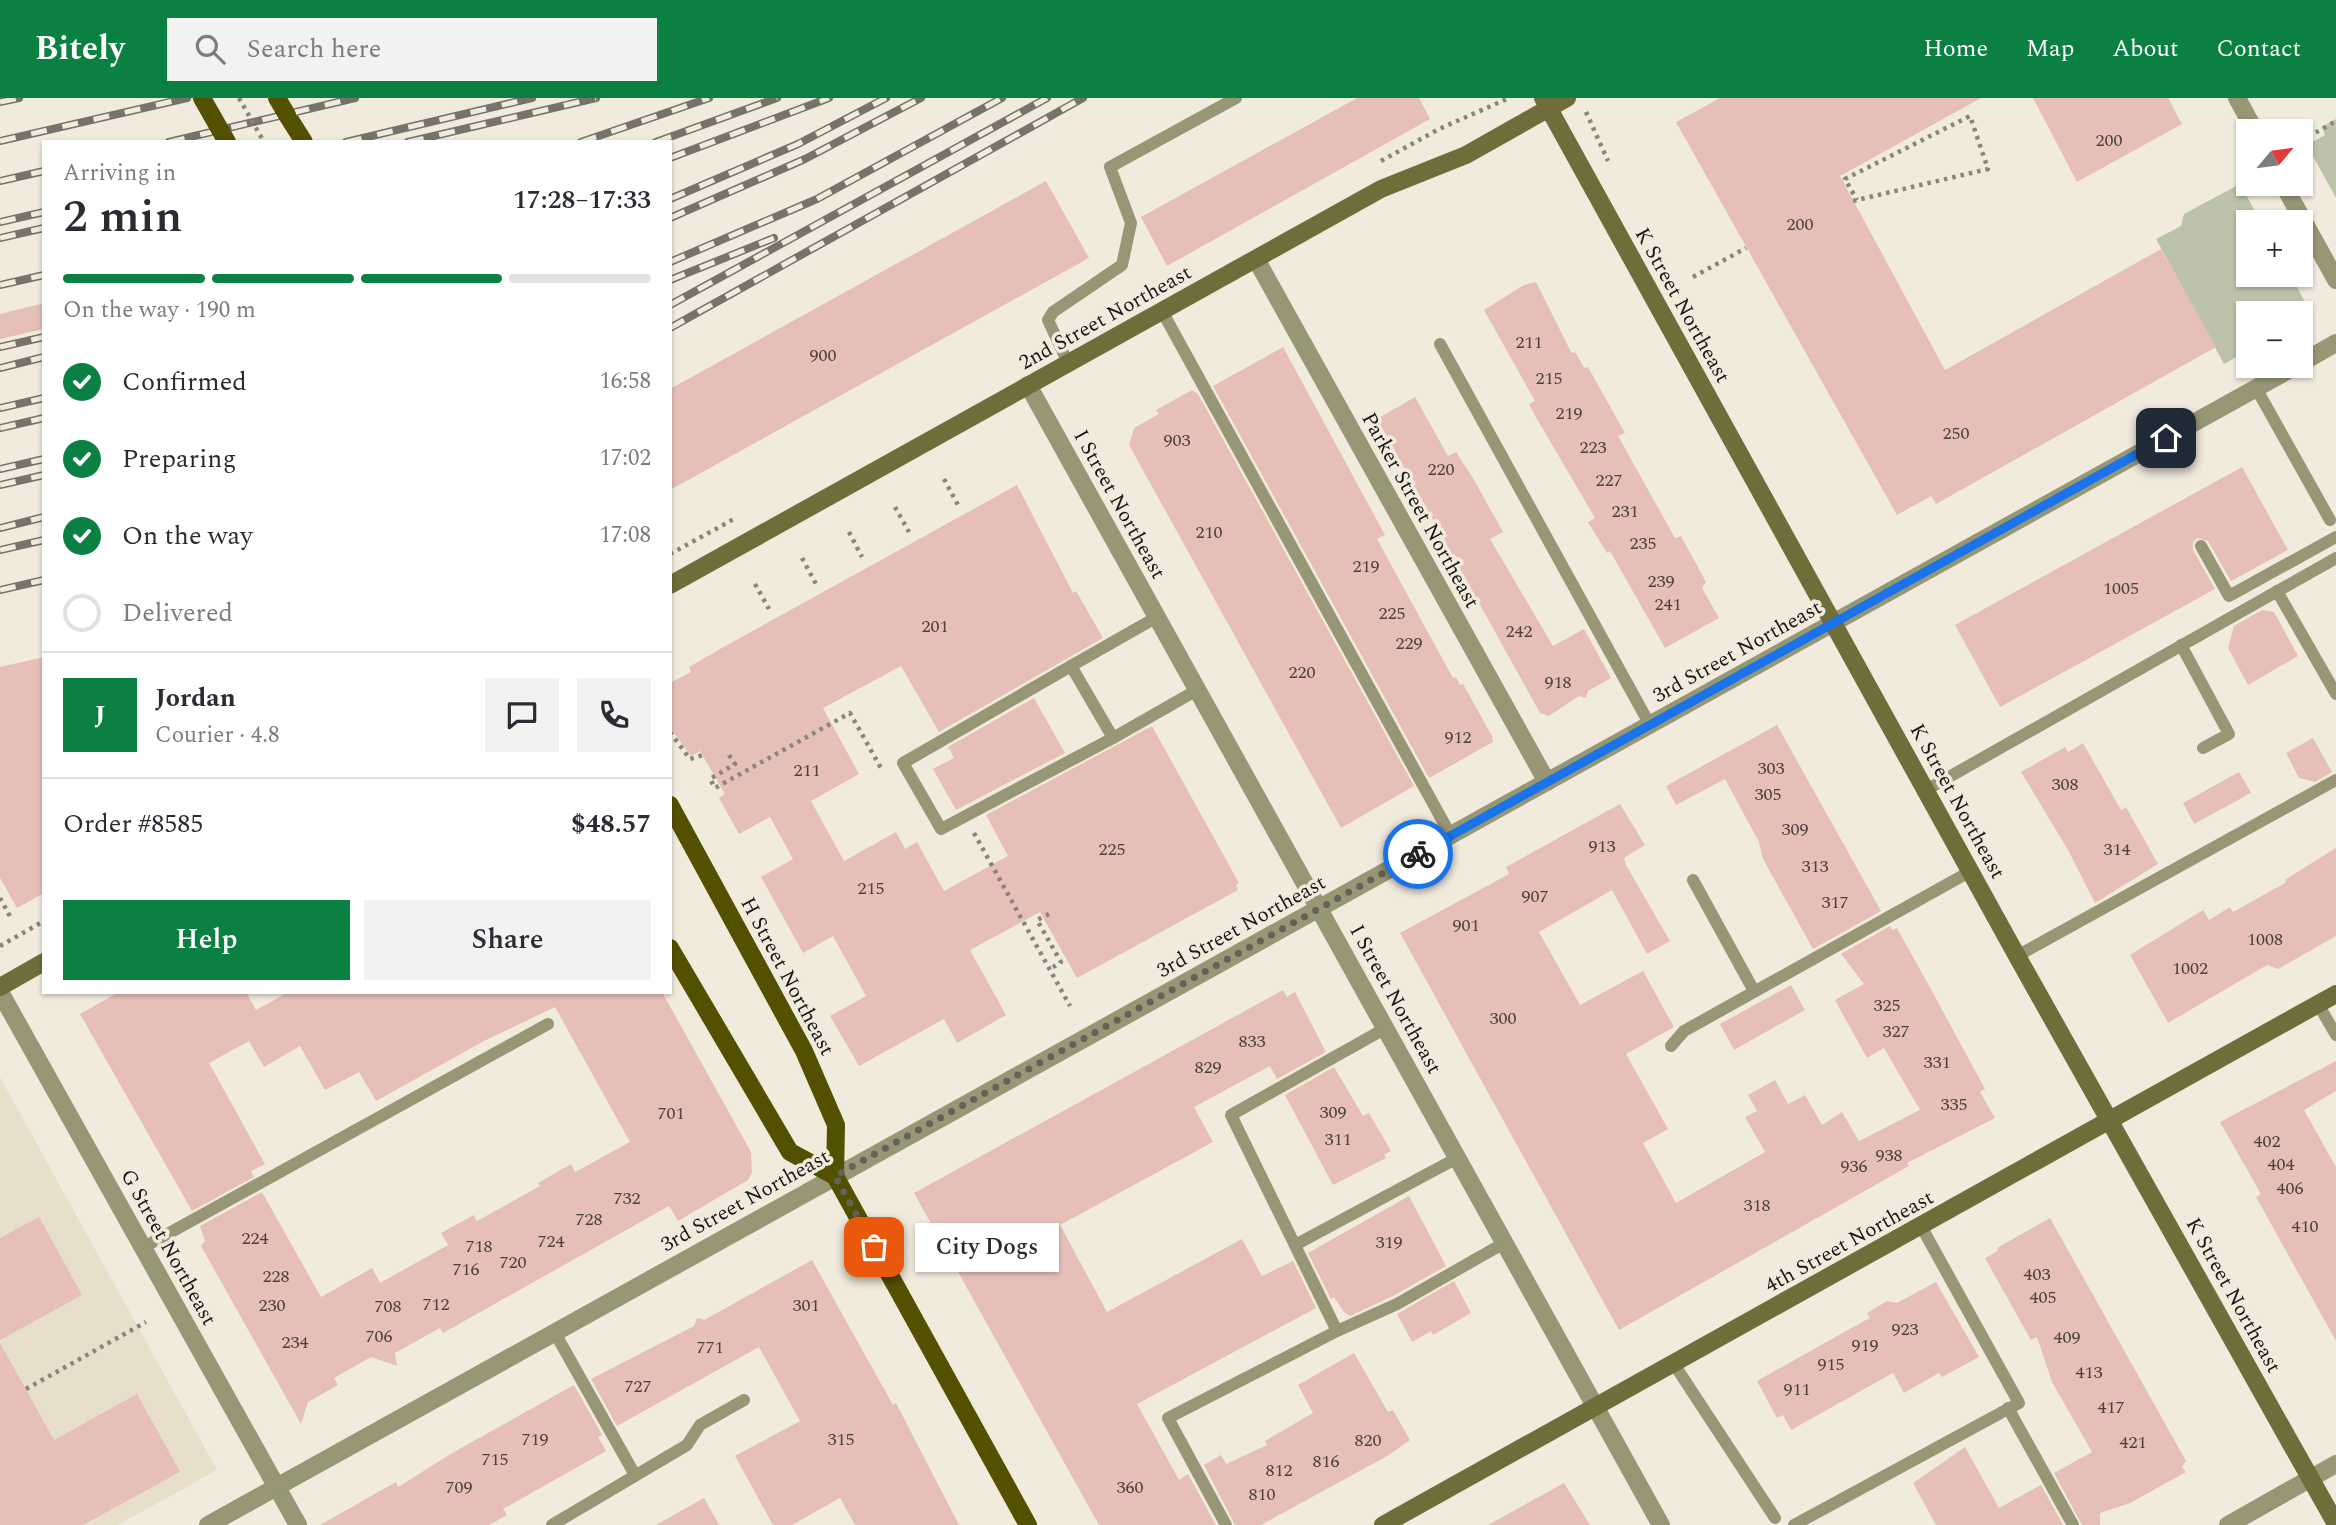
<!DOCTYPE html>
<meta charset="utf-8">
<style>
:root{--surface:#fff;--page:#f2f2f3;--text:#2b2b33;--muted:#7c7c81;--line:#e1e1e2;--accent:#0b8043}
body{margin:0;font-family:Spectral,serif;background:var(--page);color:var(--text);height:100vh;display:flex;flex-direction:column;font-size:26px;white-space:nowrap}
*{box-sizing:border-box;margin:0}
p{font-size:23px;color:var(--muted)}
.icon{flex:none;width:38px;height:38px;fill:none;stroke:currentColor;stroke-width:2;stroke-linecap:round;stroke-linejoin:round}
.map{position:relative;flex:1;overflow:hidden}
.panel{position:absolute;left:42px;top:42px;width:630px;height:854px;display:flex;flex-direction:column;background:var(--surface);border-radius:0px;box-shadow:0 2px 5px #0004}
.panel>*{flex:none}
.needle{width:46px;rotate:61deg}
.buttons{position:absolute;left:2236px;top:21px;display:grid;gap:14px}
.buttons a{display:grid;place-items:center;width:77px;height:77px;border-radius:0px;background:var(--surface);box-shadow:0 2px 5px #0004;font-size:35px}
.pin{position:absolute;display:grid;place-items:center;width:60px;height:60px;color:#fff;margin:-30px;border-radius:14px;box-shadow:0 4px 10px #0006}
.courier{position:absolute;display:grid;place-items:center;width:70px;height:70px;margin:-35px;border:5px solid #1a73e8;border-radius:50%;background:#fff;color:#222;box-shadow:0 2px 9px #0007}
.bubble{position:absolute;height:49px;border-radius:0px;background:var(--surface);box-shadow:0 2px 5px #0004;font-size:23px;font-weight:600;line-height:49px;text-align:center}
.summary em{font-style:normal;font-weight:600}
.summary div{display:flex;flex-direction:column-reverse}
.summary{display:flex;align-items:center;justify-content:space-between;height:119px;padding:0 21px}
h1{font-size:46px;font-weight:600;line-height:52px}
.bar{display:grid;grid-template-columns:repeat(4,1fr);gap:10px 7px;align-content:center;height:84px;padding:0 21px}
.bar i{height:9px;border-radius:5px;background:var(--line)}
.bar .selected{background:var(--accent)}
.bar p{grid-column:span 4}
.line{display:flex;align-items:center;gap:18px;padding:0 21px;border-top:2px solid var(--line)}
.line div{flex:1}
.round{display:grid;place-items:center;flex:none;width:74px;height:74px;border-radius:0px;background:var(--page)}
ol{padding:0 21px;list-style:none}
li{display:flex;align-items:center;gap:21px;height:77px}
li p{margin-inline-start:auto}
li .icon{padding:7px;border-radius:50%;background:var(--accent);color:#fff;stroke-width:4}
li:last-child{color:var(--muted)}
li i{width:38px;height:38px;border:4px solid var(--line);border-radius:50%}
.button{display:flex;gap:14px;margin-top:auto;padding:14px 21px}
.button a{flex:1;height:80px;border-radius:0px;background:var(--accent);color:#fff;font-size:28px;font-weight:600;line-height:80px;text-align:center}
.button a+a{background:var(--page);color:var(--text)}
header{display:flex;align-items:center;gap:42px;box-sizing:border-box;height:98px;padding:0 35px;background:var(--accent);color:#fff}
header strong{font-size:33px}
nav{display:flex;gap:38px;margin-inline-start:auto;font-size:24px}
.search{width:490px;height:63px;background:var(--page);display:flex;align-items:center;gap:18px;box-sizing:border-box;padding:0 24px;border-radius:0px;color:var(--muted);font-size:26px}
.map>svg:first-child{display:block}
</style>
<header>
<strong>Bitely</strong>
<div class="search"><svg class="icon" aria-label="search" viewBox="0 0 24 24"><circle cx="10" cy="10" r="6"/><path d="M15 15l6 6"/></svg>Search here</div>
<nav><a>Home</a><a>Map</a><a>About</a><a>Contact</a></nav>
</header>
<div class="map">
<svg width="2336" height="1427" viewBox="0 0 2336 1427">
<rect width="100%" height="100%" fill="#f1ebdd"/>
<polygon fill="#e8dfcb" points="0,979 217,1372 118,1427 0,1427"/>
<g fill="#bdc3ab">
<polygon points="2336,21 2336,100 2307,47 2325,37 2322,29"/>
<polygon points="2240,86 2261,124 2249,124 2249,177 2290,177 2312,216 2301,223 2301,215 2249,215 2249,252 2224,266 2156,141 2181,128 2184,116"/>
</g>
<g fill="#e6bfb9">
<polygon points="1357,0 1419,0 1430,21 1167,168 1141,119"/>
<polygon points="1720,0 1981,0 1840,78 1945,272 2161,151 2216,249 1936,406 1931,398 1897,417 1676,24"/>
<polygon points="2033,0 2168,0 2182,26 2077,84"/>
<polygon points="1046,83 1089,160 670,392 670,291"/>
<polygon points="1536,184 1571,254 1576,255 1584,270 1588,269 1625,335 1618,338 1675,440 1681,438 1706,484 1702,490 1719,520 1665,550 1610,453 1607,455 1588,424 1595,420 1537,321 1529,306 1535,303 1484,212 1524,187"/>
<polygon points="44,205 44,231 0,241 0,216"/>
<polygon points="1283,249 1385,437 1377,441 1453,580 1456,579 1460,587 1463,586 1492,638 1493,644 1429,680 1213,288"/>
<polygon points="1192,292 1198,296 1414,688 1341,730 1129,347 1134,330 1159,316 1156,312"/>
<polygon points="1415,299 1448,358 1456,354 1473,380 1503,434 1490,441 1553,548 1584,531 1611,580 1588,593 1586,600 1579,598 1549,618 1540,615 1377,321"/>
<polygon points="2242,369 2288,452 2231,483 2208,443 2197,440 2193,444 2193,452 2215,491 2000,609 1955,527"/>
<polygon points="1017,387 1073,495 1076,493 1103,540 939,634 901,568 823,610 859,676 811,703 844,763 896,734 905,751 917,744 944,793 1008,758 986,717 1152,628 1239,785 1236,787 1238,792 1077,880 1040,814 970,852 1006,917 957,945 944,921 859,968 830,918 866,898 833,838 803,855 761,779 793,761 770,719 739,736 719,700 725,696 700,653 691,658 672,632 670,585 691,574 689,569 720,551"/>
<polygon points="2262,512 2274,514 2298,558 2248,587 2228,550 2234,528"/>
<polygon points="44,559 44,795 17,810 0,780 0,569"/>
<polygon points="1034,600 1065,655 956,712 933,671 954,660 948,649"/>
<polygon points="1777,627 1881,813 1813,851 1763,761 1759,744 1725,681 1676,707 1666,688"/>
<polygon points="2313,640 2332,674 2315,684 2299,680 2286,655"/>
<polygon points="2083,645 2121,712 2126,709 2158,766 2095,805 2068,752 2021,674 2065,649 2068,654"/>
<polygon points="2239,674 2251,695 2194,726 2183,705"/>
<polygon points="1620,706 1645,747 1624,760 1626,767 1670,843 1647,856 1612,792 1539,834 1580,907 1643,873 1674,929 1626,956 1668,1031 1643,1045 1676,1105 1765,1054 1745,1019 1757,1013 1748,997 1775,982 1788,1006 1805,997 1822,1027 1842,1014 1859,1043 1920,1012 1884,950 1867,960 1835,902 1864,886 1841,856 1890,828 1892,832 1897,830 1933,895 1985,991 1980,994 1995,1020 1907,1065 1909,1068 1619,1232 1400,835 1509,776 1506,769"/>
<polygon points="2336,750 2336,838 2278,871 2267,867 2168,925 2130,857 2203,812 2209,822 2230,809 2233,814 2285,785 2286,781"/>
<polygon points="1791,887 1805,912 1734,952 1720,926"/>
<polygon points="1283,892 1287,899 1295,894 1326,954 1277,981 1270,968 1194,1009 1213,1044 1060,1127 1107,1214 1242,1141 1262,1178 1293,1163 1316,1210 1137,1306 1179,1382 1188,1376 1216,1427 1099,1427 914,1095"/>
<polygon points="119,894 246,894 256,912 289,894 662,894 751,1054 752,1075 748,1082 678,1123 669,1108 443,1235 440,1230 395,1255 397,1268 371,1259 334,1280 338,1287 308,1304 301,1326 201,1148 205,1143 200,1128 262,1094 321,1199 372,1170 380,1185 448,1147 441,1135 474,1117 477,1123 540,1088 538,1085 571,1066 575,1074 630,1044 555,909 484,943 376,1003 359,974 325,992 300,948 264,969 249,943 209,965 265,1066 251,1073 254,1079 192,1113 80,916"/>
<polygon points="2336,963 2336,993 2304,1012 2336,1069 2336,1243 2256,1099 2261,1096 2220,1024"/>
<polygon points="1334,969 1363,1018 1369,1015 1391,1053 1384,1057 1386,1060 1333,1087 1285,997"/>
<polygon points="1409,1098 1446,1168 1393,1198 1350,1218 1344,1214 1334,1199 1331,1201 1308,1155"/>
<polygon points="39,1119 82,1197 0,1242 0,1140"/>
<polygon points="2050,1120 2186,1363 2182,1369 2186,1374 2130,1405 2100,1415 2100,1427 2082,1427 2054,1375 2092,1354 2052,1284 2037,1239 2031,1242 1985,1160 1998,1153 1997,1150"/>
<polygon points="812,1162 893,1307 896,1305 959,1427 855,1427 840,1400 792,1427 773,1427 735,1358 800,1323 759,1249 617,1328 591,1281 694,1228 697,1220 704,1222"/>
<polygon points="1454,1183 1471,1215 1433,1237 1431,1233 1412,1244 1397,1216"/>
<polygon points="1936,1184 1979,1259 1942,1279 1939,1275 1904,1295 1893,1275 1791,1332 1783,1317 1777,1320 1757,1283 1864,1223 1870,1220 1867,1215 1887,1203 1897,1205"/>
<polygon points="0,1245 54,1342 137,1296 180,1374 83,1427 0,1427"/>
<polygon points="1354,1255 1388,1314 1393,1312 1410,1342 1389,1357 1261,1427 1235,1427 1204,1367 1221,1357 1226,1366 1267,1347 1265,1343 1313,1315 1298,1287"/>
<polygon points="574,1287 602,1337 598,1339 606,1353 503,1411 507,1417 489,1427 320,1427 396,1384 398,1389 454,1354"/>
<polygon points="1965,1349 1999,1410 2041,1387 2063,1427 1936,1427 1913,1385"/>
<polygon points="1564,1385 1590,1427 1488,1427"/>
<polygon points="704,1400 719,1427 656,1427"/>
</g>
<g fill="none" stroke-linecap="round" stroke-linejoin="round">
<g stroke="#89857c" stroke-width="4.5" stroke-dasharray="3.5 5" stroke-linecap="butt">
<polyline points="1586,14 1608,63"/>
<polyline points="2301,43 2336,23"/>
<polyline points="1381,63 1439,31 1509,0"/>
<polyline points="1853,103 1857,102 1988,71 1970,18 1845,81 1857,102"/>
<polyline points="1693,179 1746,150"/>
<polyline points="944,381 958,407"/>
<polyline points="895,409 909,434"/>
<polyline points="849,434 862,459"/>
<polyline points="670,456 734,421"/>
<polyline points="802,460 816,486"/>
<polyline points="755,486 769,511"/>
<polyline points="670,634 690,661 703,657"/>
<polyline points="729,657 735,666 710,681 715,690 850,615 882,672"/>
<polyline points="974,735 1070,908"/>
<polyline points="0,800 12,822"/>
<polyline points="1049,816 1037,822 1061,864 1050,871"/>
<polyline points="0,848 44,823"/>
<polyline points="26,1291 146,1224"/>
</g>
<g stroke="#979675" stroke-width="12">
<polyline points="1162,213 1451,738"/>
<polyline points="1440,246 1650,627"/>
<polyline points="1068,265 1048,222 1053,214 1122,167 1131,125 1110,69 1236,0"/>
<polyline points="2256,290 2330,422"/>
<polyline points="2201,448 2229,498 2336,439"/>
<polyline points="2277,493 2336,596"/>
<polyline points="1157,519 1071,568 1113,640 1197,592"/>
<polyline points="2181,547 2229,636 2203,650"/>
<polyline points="1071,568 903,665 941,731 1113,640"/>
<polyline points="1926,692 2336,460"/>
<polyline points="1693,782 1754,893"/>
<polyline points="2017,858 2336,682"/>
<polyline points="2318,906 2336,937"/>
<polyline points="1671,948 1684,933 1971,773"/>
<polyline points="1295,1147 1459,1059"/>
<polyline points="144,1149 548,926"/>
<polyline points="1337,1233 1397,1206 1506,1144"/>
<polyline points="555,1235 635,1377"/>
<polyline points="1674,1266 1775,1420"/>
<polyline points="2008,1310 2073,1427"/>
<polyline points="552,1427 687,1347 700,1327 744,1302"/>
<polyline points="1226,1427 1168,1320 1337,1233 1231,1017 1386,930"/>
<polyline points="1794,1427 2019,1305 1921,1128"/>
</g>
<g stroke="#979675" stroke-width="18">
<polyline points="2237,0 2255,33"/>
<polyline points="2283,86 2336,182"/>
<polyline points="1256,161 1547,684"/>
<polyline points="2301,265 2336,245"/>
<polyline points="1028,287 1661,1427"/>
<polyline points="0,894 298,1427"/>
<polyline points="208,1427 2296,268"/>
<polyline points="2228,1427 2336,1366"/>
</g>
<g stroke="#6f6d3a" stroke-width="18">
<polyline points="1543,0 2017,858 2336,1426"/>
<polyline points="670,487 1381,91 1466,57 1567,0"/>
<polyline points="0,889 44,864"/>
<polyline points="1383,1427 2336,896"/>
</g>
<g stroke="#535000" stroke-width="18">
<polyline points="287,17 304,44"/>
<polyline points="670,707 804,953 836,1027 835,1078"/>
<polyline points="670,850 790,1054 835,1078 1028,1427"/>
</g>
<defs>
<g id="rail">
<polyline points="0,4 19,0"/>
<polyline points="0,43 187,0"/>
<polyline points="169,44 355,0"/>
<polyline points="346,44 532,0"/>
<polyline points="408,44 596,0"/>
<polyline points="581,44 709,0"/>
<polyline points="656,44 777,0"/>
<polyline points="670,60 829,0"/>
<polyline points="0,83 44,73"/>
<polyline points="670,101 798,46 886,0"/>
<polyline points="670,120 805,61 921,0"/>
<polyline points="0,124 44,114"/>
<polyline points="0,140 44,130"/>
<polyline points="670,164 817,101 1002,0"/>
<polyline points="670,182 774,140"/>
<polyline points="0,187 44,177"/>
<polyline points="670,207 1047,0"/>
<polyline points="670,230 1083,0"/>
<polyline points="0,249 44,239"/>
<polyline points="0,270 44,259"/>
<polyline points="0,310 44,300"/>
<polyline points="0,330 44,320"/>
<polyline points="0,371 44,361"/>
<polyline points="0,387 44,377"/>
<polyline points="0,430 44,419"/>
<polyline points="0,452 44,442"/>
<polyline points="0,492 44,482"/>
</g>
</defs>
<use href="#rail" stroke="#77736a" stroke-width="8"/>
<use href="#rail" stroke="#f1ebdd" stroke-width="5" stroke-dasharray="16" stroke-linecap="butt"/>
<polyline stroke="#89857c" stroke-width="4.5" stroke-dasharray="3.5 5" stroke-linecap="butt" points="239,0 264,44"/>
<g stroke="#535000" stroke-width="18">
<polyline points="202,0 227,44"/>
<polyline points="277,0 287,17"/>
</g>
</g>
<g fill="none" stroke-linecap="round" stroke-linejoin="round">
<polyline stroke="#65615a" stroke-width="7" stroke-dasharray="0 12.6" points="874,1149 835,1078 1418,756"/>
<polyline stroke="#1a73e8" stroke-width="9" points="1418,756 2166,340"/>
</g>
<g text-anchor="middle" stroke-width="7" stroke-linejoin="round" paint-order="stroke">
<g font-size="18" fill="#4c413c">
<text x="2109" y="48">200</text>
<text x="1800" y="132">200</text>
<text x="1529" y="250">211</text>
<text x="823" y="263">900</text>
<text x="1549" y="286">215</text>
<text x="1569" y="321">219</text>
<text x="1956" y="341">250</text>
<text x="1177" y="348">903</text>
<text x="1593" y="355">223</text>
<text x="1441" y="377">220</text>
<text x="1609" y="388">227</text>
<text x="1625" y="419">231</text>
<text x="1209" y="440">210</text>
<text x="1643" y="451">235</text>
<text x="1366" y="474">219</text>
<text x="1661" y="489">239</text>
<text x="2121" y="496">1005</text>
<text x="1668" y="512">241</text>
<text x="1392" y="521">225</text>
<text x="935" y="534">201</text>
<text x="1519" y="539">242</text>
<text x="1409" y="551">229</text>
<text x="1302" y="580">220</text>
<text x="1558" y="590">918</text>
<text x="1458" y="645">912</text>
<text x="1771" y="676">303</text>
<text x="807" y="678">211</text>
<text x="2065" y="692">308</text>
<text x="1768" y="702">305</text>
<text x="1795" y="737">309</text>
<text x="1602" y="754">913</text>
<text x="1112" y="757">225</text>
<text x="2117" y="757">314</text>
<text x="1815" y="774">313</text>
<text x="871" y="796">215</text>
<text x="1535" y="804">907</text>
<text x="1835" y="810">317</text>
<text x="1466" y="833">901</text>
<text x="2265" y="847">1008</text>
<text x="2190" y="876">1002</text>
<text x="1887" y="913">325</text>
<text x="1503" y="926">300</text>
<text x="1896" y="939">327</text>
<text x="1252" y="949">833</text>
<text x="1937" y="970">331</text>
<text x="1208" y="975">829</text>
<text x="1954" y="1012">335</text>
<text x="1333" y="1020">309</text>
<text x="671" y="1021">701</text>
<text x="1338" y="1047">311</text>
<text x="2267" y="1049">402</text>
<text x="1889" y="1063">938</text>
<text x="2281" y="1072">404</text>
<text x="1854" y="1074">936</text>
<text x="2290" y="1096">406</text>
<text x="627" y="1106">732</text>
<text x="1757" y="1113">318</text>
<text x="589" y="1127">728</text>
<text x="2305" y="1134">410</text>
<text x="255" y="1146">224</text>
<text x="551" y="1149">724</text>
<text x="1389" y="1150">319</text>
<text x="479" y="1154">718</text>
<text x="513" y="1170">720</text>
<text x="466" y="1177">716</text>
<text x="2037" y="1182">403</text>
<text x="276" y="1184">228</text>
<text x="2043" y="1205">405</text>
<text x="436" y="1212">712</text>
<text x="272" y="1213">230</text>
<text x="806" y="1213">301</text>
<text x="388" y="1214">708</text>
<text x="1905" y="1237">923</text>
<text x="379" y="1244">706</text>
<text x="2067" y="1245">409</text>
<text x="295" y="1250">234</text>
<text x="1865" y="1253">919</text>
<text x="710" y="1255">771</text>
<text x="1831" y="1272">915</text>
<text x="2089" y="1280">413</text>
<text x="638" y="1294">727</text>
<text x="1797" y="1297">911</text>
<text x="2111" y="1315">417</text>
<text x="535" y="1347">719</text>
<text x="841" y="1347">315</text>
<text x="1368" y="1348">820</text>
<text x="2133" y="1350">421</text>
<text x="495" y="1367">715</text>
<text x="1326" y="1369">816</text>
<text x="1279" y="1378">812</text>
<text x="459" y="1395">709</text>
<text x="1130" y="1395">360</text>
<text x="1262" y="1402">810</text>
</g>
<g font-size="21" fill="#191713" stroke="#f1ebdd">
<text transform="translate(1683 207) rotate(61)" y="7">K Street Northeast</text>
<text transform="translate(1105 219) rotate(-29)" y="7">2nd Street Northeast</text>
<text transform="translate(1120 406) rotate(61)" y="7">I Street Northeast</text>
<text transform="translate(1421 412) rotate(61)" y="7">Parker Street Northeast</text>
<text transform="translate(1737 553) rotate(-29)" y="7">3rd Street Northeast</text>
<text transform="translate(1958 703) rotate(61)" y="7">K Street Northeast</text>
<text transform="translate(1241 828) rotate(-29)" y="7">3rd Street Northeast</text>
<text transform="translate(788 878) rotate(62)" y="7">H Street Northeast</text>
<text transform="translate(1396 901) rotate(61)" y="7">I Street Northeast</text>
<text transform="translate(745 1102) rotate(-29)" y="7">3rd Street Northeast</text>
<text transform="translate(1849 1143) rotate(-29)" y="7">4th Street Northeast</text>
<text transform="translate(169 1149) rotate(61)" y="7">G Street Northeast</text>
<text transform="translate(2234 1197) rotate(61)" y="7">K Street Northeast</text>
</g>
</g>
</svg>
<div class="buttons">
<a><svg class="needle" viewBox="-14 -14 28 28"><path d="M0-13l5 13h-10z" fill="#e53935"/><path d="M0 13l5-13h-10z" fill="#7c7c81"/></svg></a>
<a>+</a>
<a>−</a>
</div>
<div class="pin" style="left:874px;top:1149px;background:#ea580c"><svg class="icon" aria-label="bag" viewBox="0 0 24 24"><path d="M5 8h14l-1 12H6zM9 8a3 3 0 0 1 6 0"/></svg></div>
<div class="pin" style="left:2166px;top:340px;background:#1f2937"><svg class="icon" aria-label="home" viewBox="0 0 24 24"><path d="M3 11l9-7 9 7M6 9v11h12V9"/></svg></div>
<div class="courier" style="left:1418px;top:756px"><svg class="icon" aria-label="bike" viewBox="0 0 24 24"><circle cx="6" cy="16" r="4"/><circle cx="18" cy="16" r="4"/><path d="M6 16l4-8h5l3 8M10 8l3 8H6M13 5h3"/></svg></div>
<div class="bubble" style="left:915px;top:1125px;width:144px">City Dogs</div>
<section class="panel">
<div class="summary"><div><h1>2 min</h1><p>Arriving in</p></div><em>17:28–17:33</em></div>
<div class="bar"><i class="selected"></i><i class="selected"></i><i class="selected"></i><i></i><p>On the way · 190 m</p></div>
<ol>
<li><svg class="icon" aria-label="check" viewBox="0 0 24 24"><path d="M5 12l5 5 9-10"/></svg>Confirmed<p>16:58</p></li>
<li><svg class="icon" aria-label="check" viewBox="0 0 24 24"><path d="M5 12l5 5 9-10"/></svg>Preparing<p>17:02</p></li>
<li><svg class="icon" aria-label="check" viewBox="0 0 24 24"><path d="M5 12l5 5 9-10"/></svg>On the way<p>17:08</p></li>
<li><i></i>Delivered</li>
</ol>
<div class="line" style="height:126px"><b class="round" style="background:var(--accent);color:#fff">J</b><div><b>Jordan</b><p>Courier · 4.8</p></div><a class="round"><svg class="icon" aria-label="chat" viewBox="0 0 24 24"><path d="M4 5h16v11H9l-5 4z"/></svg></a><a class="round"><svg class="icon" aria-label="phone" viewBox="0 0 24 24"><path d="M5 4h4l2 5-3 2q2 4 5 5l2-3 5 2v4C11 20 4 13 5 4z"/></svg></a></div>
<div class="line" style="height:91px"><div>Order #8585</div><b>$48.57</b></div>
<div class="button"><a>Help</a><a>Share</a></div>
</section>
</div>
